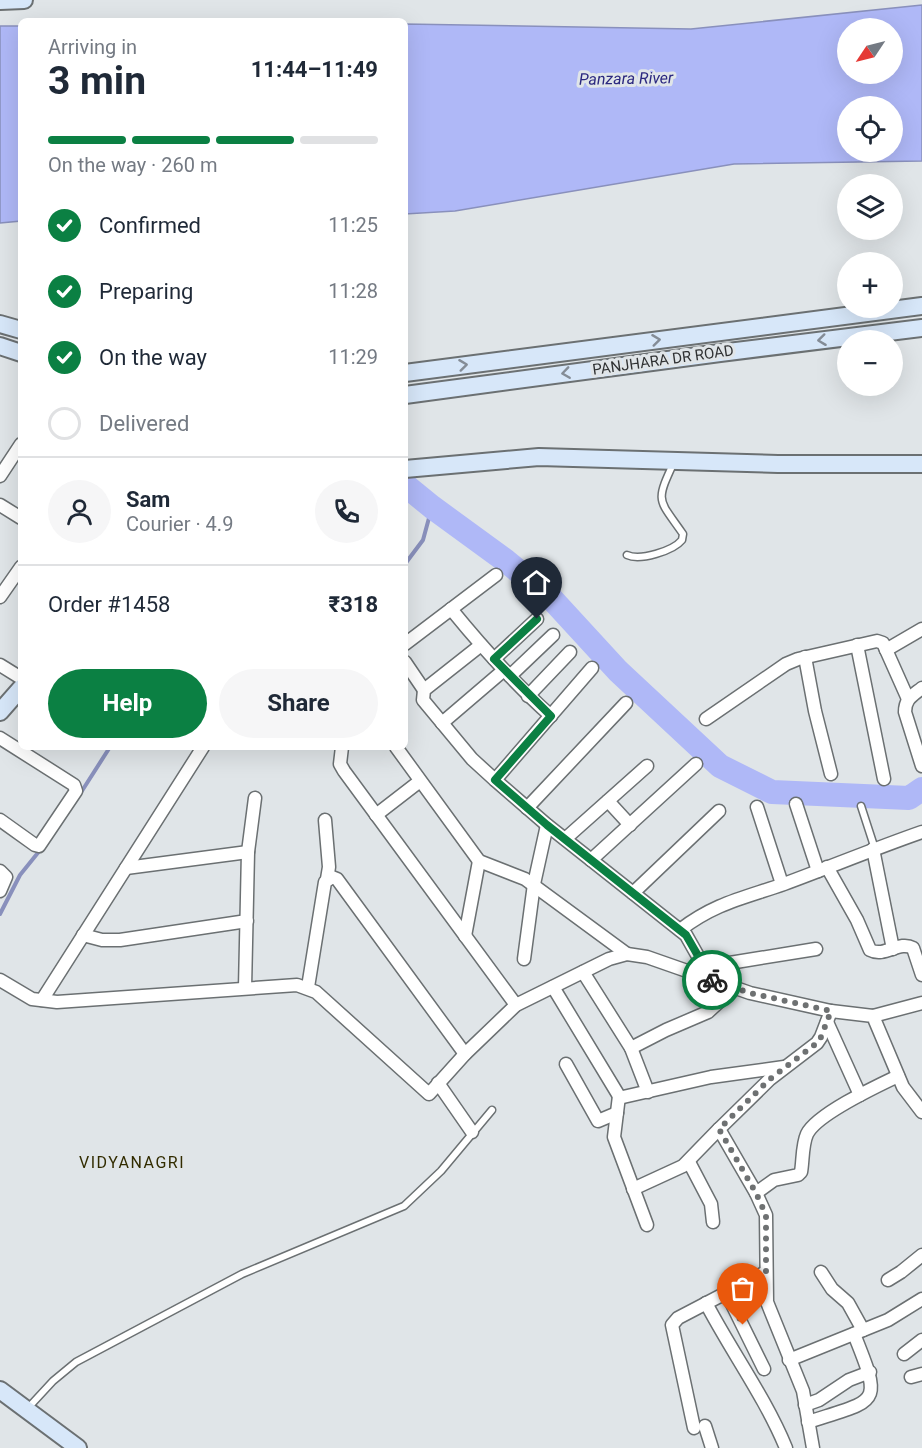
<!DOCTYPE html>
<meta charset="utf-8">
<style>
:root{--surface:#fff;--page:#f6f6f7;--text:#1f2937;--muted:#747a83;--line:#e0e1e3;--accent:#0b8043}
body{margin:0;font-family:Roboto,sans-serif;background:var(--page);color:var(--text);height:100vh;display:flex;flex-direction:column;font-size:22px;white-space:nowrap}
*{box-sizing:border-box;margin:0}
p{font-size:20px;color:var(--muted)}
.icon{flex:none;width:33px;height:33px;fill:none;stroke:currentColor;stroke-width:2;stroke-linecap:round;stroke-linejoin:round}
.map{position:relative;flex:1;overflow:hidden}
.panel{position:absolute;left:18px;top:18px;width:390px;height:732px;display:flex;flex-direction:column;background:var(--surface);border-radius:9px;box-shadow:0 6px 24px #0002}
.panel>*{flex:none}
.needle{width:39px;rotate:235deg}
.fabs{position:absolute;left:837px;top:18px;display:grid;gap:12px}
.fabs a{display:grid;place-items:center;width:66px;height:66px;border-radius:50%;background:var(--surface);box-shadow:0 6px 24px #0002;font-size:30px}
.pin{position:absolute;display:grid;place-items:center;width:51px;height:51px;color:#fff;margin:-62px -26px;border-radius:50% 50% 50% 0;rotate:-45deg;box-shadow:0 0 6px #0007}
.pin .icon{rotate:45deg}
.courier{position:absolute;display:grid;place-items:center;width:60px;height:60px;margin:-30px;border:4px solid #0b8043;border-radius:50%;background:#fff;color:#222;box-shadow:0 2px 8px #0007}
.summary em{font-style:normal;font-weight:700}
.summary div{display:flex;flex-direction:column-reverse}
.summary{display:flex;align-items:center;justify-content:space-between;height:102px;padding:0 30px}
h1{font-size:39px;font-weight:700;line-height:45px}
.bar{display:grid;grid-template-columns:repeat(4,1fr);gap:9px 6px;align-content:center;height:72px;padding:0 30px}
.bar i{height:8px;border-radius:4px;background:var(--line)}
.bar .on{background:var(--accent)}
.bar p{grid-column:span 4}
.line{display:flex;align-items:center;gap:15px;padding:0 30px;border-top:2px solid var(--line)}
.line div{flex:1}
.round{display:grid;place-items:center;flex:none;width:63px;height:63px;border-radius:32px;background:var(--page)}
ol{padding:0 30px;list-style:none}
li{display:flex;align-items:center;gap:18px;height:66px}
li p{margin-inline-start:auto}
li .icon{padding:6px;border-radius:50%;background:var(--accent);color:#fff;stroke-width:4}
li:last-child{color:var(--muted)}
li i{width:33px;height:33px;border:3px solid var(--line);border-radius:50%}
.button{display:flex;gap:12px;margin-top:auto;padding:12px 30px}
.button a{flex:1;height:69px;border-radius:36px;background:var(--accent);color:#fff;font-size:24px;font-weight:700;line-height:69px;text-align:center}
.button a+a{background:var(--page);color:var(--text)}
.map>svg:first-child{display:block}
</style>
<div class="map">
<svg width="922" height="1448" viewBox="0 0 922 1448">
<rect width="100%" height="100%" fill="#e0e5e8"/>
<g fill="#afb8f7" stroke="#8990bc" stroke-width="1.5" fill-rule="evenodd">
<path d="M 922,5 L 922,161 L 734,164 L 455,211 L 405,214 L 405,24 L 691,29 ZM 848,28 L 892,28 L 892,74 L 848,74 ZM 848,106 L 892,106 L 892,152 L 848,152 Z"/>
<polygon points="0,26 21,26 21,221 0,223"/>
</g>
<g fill="none" stroke-linecap="round" stroke-linejoin="round">
<g stroke="#8990bc" stroke-width="4">
<polyline points="405,564 423,540 432,507"/>
<polyline points="80,794 110,747"/>
<polyline points="0,914 20,875 41,849"/>
</g>
<polyline stroke="#afb8f7" stroke-width="24" points="405,485 432,507 506,561 550,597 618,671 720,766 772,792 909,798 922,789"/>
<defs>
<g id="lane">
<path d="M 627,555 C 640,561 673,551 682,540 L 683,534 C 658,498 655,503 674,462"/>
<polyline points="861,806 875,849"/>
<polyline points="28,1408 53,1381 76,1362 242,1274 404,1206 441,1171 492,1110"/>
</g>
<g id="street">
<polyline points="0,476 21,444"/>
<polyline points="0,505 21,518"/>
<polyline points="0,597 21,567"/>
<path d="M 451,609 C 482,647 514,683 551,716"/>
<polyline points="405,644 496,575"/>
<polyline points="481,645 424,690 423,700 472,759 495,780 547,825 686,935 712,981"/>
<polyline points="857,645 884,779"/>
<polyline points="886,650 922,629"/>
<polyline points="805,657 815,711 831,774"/>
<polyline points="494,659 537,619"/>
<polyline points="405,662 424,690"/>
<polyline points="0,665 21,678"/>
<polyline points="510,676 553,635"/>
<path d="M 922,688 C 912,696 905,699 905,712 L 922,766"/>
<polyline points="528,696 570,652"/>
<polyline points="706,719 786,664 798,659 877,641 883,643 908,699"/>
<polyline points="442,723 504,670"/>
<polyline points="0,738 74,785 76,791 39,846 35,845 0,820"/>
<polyline points="342,747 340,764 344,771 516,1005"/>
<polyline points="396,747 479,861 525,879 627,954"/>
<polyline points="495,780 592,668"/>
<polyline points="608,801 630,825"/>
<polyline points="796,804 818,871"/>
<polyline points="757,807 782,884"/>
<polyline points="527,808 626,703"/>
<polyline points="376,815 420,781"/>
<polyline points="325,820 329,867 327,879"/>
<polyline points="565,839 647,766"/>
<polyline points="873,849 893,949"/>
<polyline points="591,860 696,764"/>
<path d="M 827,867 L 857,920 L 870,950 C 885,958 899,940 913,948 L 922,975"/>
<polyline points="126,868 248,852"/>
<polyline points="0,871 6,877 0,891"/>
<polyline points="633,893 719,811"/>
<path d="M 680,930 C 715,903 744,898 784,884 C 830,867 876,848 922,832"/>
<polyline points="83,935 102,940 120,940 247,921"/>
<polyline points="465,936 479,861"/>
<polyline points="524,959 534,884 547,825"/>
<polyline points="705,967 816,949"/>
<polyline points="583,972 631,1048 648,1092"/>
<polyline points="0,980 32,999 57,1002 297,985 316,992 429,1094 465,1054 516,1005 609,959 627,954 647,957 750,993 831,1011 873,1016 903,1087 922,1112"/>
<polyline points="308,987 325,882 332,877 337,879 465,1054"/>
<polyline points="553,987 619,1096 623,1097 711,1077 784,1067"/>
<polyline points="245,988 248,852 255,798"/>
<polyline points="42,1000 203,747"/>
<polyline points="873,1016 922,1003"/>
<polyline points="827,1022 860,1095"/>
<polyline points="631,1048 666,1030 708,1012 734,988"/>
<polyline points="566,1064 598,1121 617,1113"/>
<polyline points="438,1083 472,1132"/>
<polyline points="619,1096 614,1137 647,1225"/>
<polyline points="689,1162 711,1204 713,1222"/>
<polyline points="633,1189 683,1166 719,1129"/>
<path d="M 756,1193 L 774,1180 L 798,1175 L 801,1172 C 803,1161 802,1145 807,1134 C 817,1114 877,1086 898,1076"/>
<polyline points="821,1272 832,1289 848,1303 863,1330"/>
<polyline points="888,1280 901,1272 922,1255"/>
<polyline points="726,1292 764,1369"/>
<path d="M 706,1303 C 731,1351 765,1397 786,1448"/>
<polyline points="904,1354 922,1340"/>
<polyline points="789,1360 888,1320 922,1299"/>
<polyline points="911,1377 922,1374"/>
<polyline points="805,1405 819,1400 849,1380 870,1372"/>
<path d="M 808,1422 C 879,1399 883,1406 854,1334"/>
<polyline points="705,1426 712,1448"/>
<polyline points="694,1428 672,1325 678,1318 766,1272"/>
<polyline points="813,1448 803,1391 767,1302 766,1215 756,1193 719,1129 770,1079 817,1043 821,1037 831,1011"/>
</g>
<g id="secondary">
<polyline points="0,1 24,0"/>
<polyline points="0,324 21,330"/>
<polyline points="0,346 21,353"/>
<polyline points="405,373 922,306"/>
<polyline points="405,395 720,353 922,328"/>
<polyline points="405,469 539,457 778,464 922,464"/>
<polyline points="0,712 21,688"/>
<polyline points="0,1390 78,1448"/>
</g>
</defs>
<use href="#lane" stroke="#6b7072" stroke-width="9"/>
<use href="#street" stroke="#6b7072" stroke-width="15"/>
<use href="#secondary" stroke="#6b7072" stroke-width="20"/>
<use href="#lane" stroke="#fff" stroke-width="6"/>
<use href="#street" stroke="#fff" stroke-width="12"/>
<use href="#secondary" stroke="#d7e7f9" stroke-width="16"/>
</g>
<defs><path id="oneway-chevron" d="M-2-3.5L2.5 0L-2 3.5" fill="none" stroke-width="1.6" stroke-linecap="round" stroke-linejoin="round" transform="scale(1.5)"/></defs>
<g stroke="#848c96">
<use href="#oneway-chevron" transform="translate(656 340) rotate(-7)"/>
<use href="#oneway-chevron" transform="translate(822 340) rotate(173)"/>
<use href="#oneway-chevron" transform="translate(463 365) rotate(-7)"/>
<use href="#oneway-chevron" transform="translate(566 373) rotate(172)"/>
</g>
<g fill="none" stroke-linecap="round" stroke-linejoin="round">
<polyline stroke="#6e7172" stroke-width="6" stroke-dasharray="0 10.8" points="712,980 750,993 831,1011 821,1037 817,1043 770,1079 719,1129 756,1193 766,1215 766,1272 726,1292 743,1325"/>
<polyline stroke="#0b8043" stroke-width="8" points="537,619 494,659 551,716 495,780 547,825 686,935 712,980"/>
</g>
<g text-anchor="middle" stroke-width="6" stroke-linejoin="round" paint-order="stroke">
<g font-size="15" fill="#303233" stroke="#e0e5e8">
<text transform="translate(663 360) rotate(-8)" y="5">PANJHARA DR ROAD</text>
</g>
<g font-size="16" font-style="italic" fill="#2b287f" stroke="#e0e5e8">
<text transform="translate(626 78) rotate(-1)" y="6">Panzara River</text>
</g>
<g font-size="16" letter-spacing="1.5" fill="#322c00" stroke="#e0e5e8">
<text x="132" y="1168">VIDYANAGRI</text>
</g>
</g>
</svg>
<div class="fabs">
<a><svg class="needle" viewBox="-14 -14 28 28"><path d="M0-13l5 13h-10z" fill="#e53935"/><path d="M0 13l5-13h-10z" fill="#747a83"/></svg></a>
<a><svg class="icon" aria-label="locate" viewBox="0 0 24 24"><circle cx="12" cy="12" r="6"/><path d="M12 2v4M12 18v4M2 12h4M18 12h4"/></svg></a>
<a><svg class="icon" aria-label="layers" viewBox="0 0 24 24"><path d="M12 4l9 5-9 5-9-5zM3 14l9 5 9-5"/></svg></a>
<a>+</a>
<a>−</a>
</div>
<div class="pin" style="left:743px;top:1325px;background:#ea580c"><svg class="icon" aria-label="bag" viewBox="0 0 24 24"><path d="M5 8h14l-1 12H6zM9 8a3 3 0 0 1 6 0"/></svg></div>
<div class="pin" style="left:537px;top:619px;background:#1f2937"><svg class="icon" aria-label="home" viewBox="0 0 24 24"><path d="M3 11l9-7 9 7M6 9v11h12V9"/></svg></div>
<div class="courier" style="left:712px;top:980px"><svg class="icon" aria-label="bike" viewBox="0 0 24 24"><circle cx="6" cy="16" r="4"/><circle cx="18" cy="16" r="4"/><path d="M6 16l4-8h5l3 8M10 8l3 8H6M13 5h3"/></svg></div>
<section class="panel">
<div class="summary"><div><h1>3 min</h1><p>Arriving in</p></div><em>11:44–11:49</em></div>
<div class="bar"><i class="on"></i><i class="on"></i><i class="on"></i><i></i><p>On the way · 260 m</p></div>
<ol>
<li><svg class="icon" aria-label="check" viewBox="0 0 24 24"><path d="M5 12l5 5 9-10"/></svg>Confirmed<p>11:25</p></li>
<li><svg class="icon" aria-label="check" viewBox="0 0 24 24"><path d="M5 12l5 5 9-10"/></svg>Preparing<p>11:28</p></li>
<li><svg class="icon" aria-label="check" viewBox="0 0 24 24"><path d="M5 12l5 5 9-10"/></svg>On the way<p>11:29</p></li>
<li><i></i>Delivered</li>
</ol>
<div class="line" style="height:108px"><a class="round"><svg class="icon" aria-label="person" viewBox="0 0 24 24"><circle cx="12" cy="8" r="4"/><path d="M4 21q1-7 8-7t8 7"/></svg></a><div><b>Sam</b><p>Courier · 4.9</p></div><a class="round"><svg class="icon" aria-label="phone" viewBox="0 0 24 24"><path d="M5 4h4l2 5-3 2q2 4 5 5l2-3 5 2v4C11 20 4 13 5 4z"/></svg></a></div>
<div class="line" style="height:78px"><div>Order #1458</div><b>₹318</b></div>
<div class="button"><a>Help</a><a>Share</a></div>
</section>
</div>
